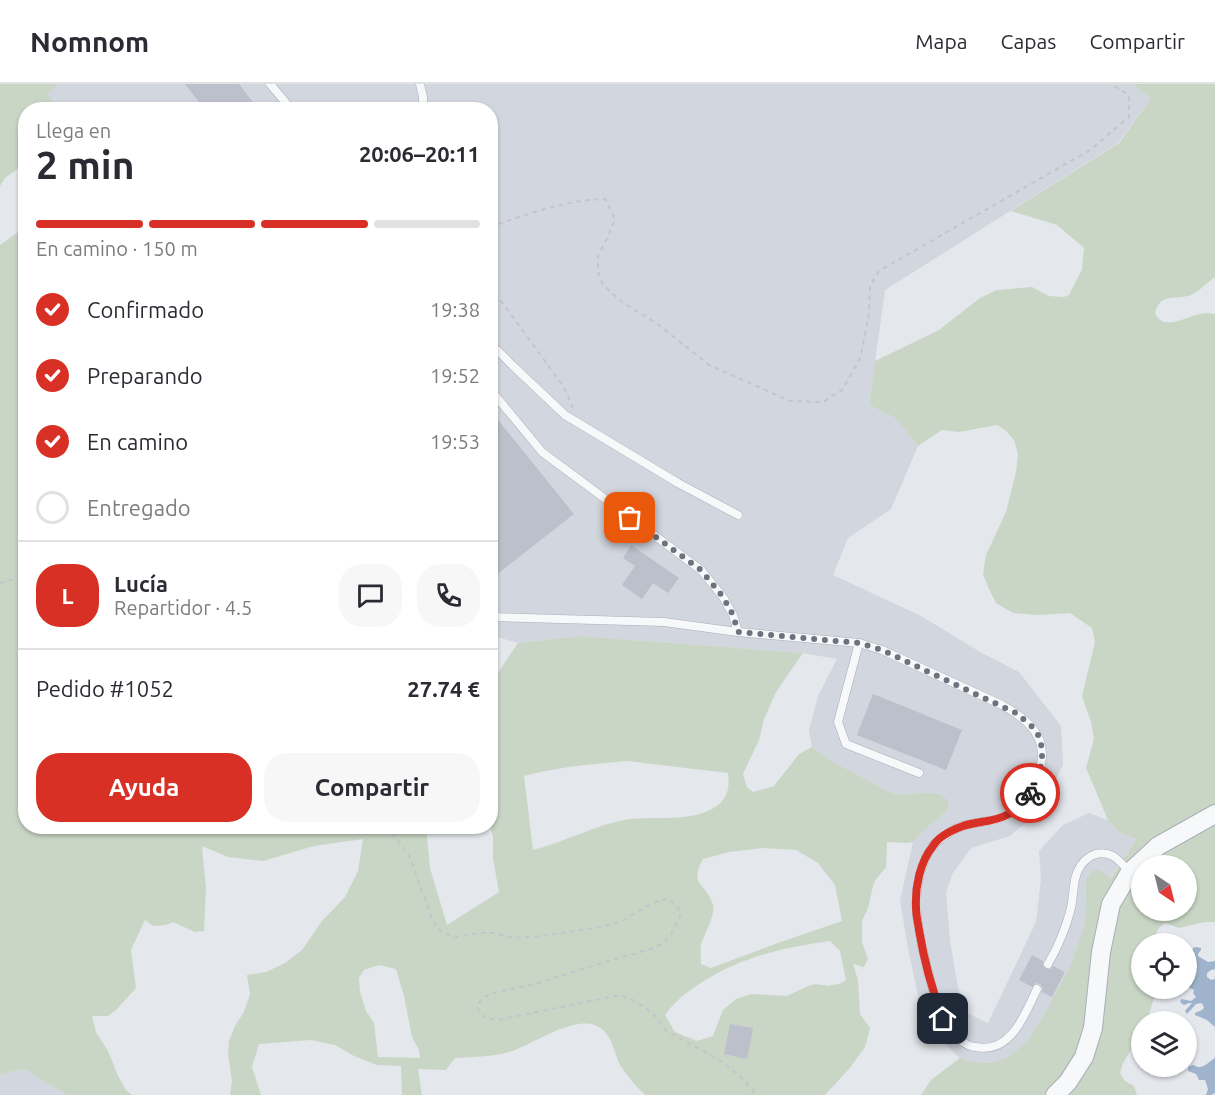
<!DOCTYPE html>
<html lang="es">
<meta charset="utf-8">
<style>
:root{--surface:#fff;--page:#f7f7f7;--text:#2b2b33;--muted:#7c7c81;--line:#e1e1e2;--accent:#d93025}
body{margin:0;font-family:Ubuntu,sans-serif;background:var(--page);color:var(--text);height:100vh;display:flex;flex-direction:column;font-size:22px;white-space:nowrap}
*{box-sizing:border-box;margin:0}
p{font-size:20px;color:var(--muted)}
.icon{flex:none;width:33px;height:33px;fill:none;stroke:currentColor;stroke-width:2;stroke-linecap:round;stroke-linejoin:round}
.map{position:relative;flex:1;overflow:hidden}
.details{position:absolute;left:18px;top:18px;width:480px;height:732px;display:flex;flex-direction:column;background:var(--surface);border-radius:24px;box-shadow:0 2px 4px #0004}
.details>*{flex:none}
.needle{width:39px;rotate:145deg}
.fabs{position:absolute;left:1131px;top:771px;display:grid;gap:12px}
.fabs a{display:grid;place-items:center;width:66px;height:66px;border-radius:50%;background:var(--surface);box-shadow:0 2px 4px #0004;font-size:30px}
.pin{position:absolute;display:grid;place-items:center;width:51px;height:51px;color:#fff;margin:-26px;border-radius:12px;box-shadow:0 3px 9px #0006}
.courier{position:absolute;display:grid;place-items:center;width:60px;height:60px;margin:-30px;border:4px solid #d93025;border-radius:50%;background:#fff;color:#222;box-shadow:0 2px 8px #0007}
.summary em{font-style:normal;font-weight:700}
.summary div{display:flex;flex-direction:column-reverse}
.summary{display:flex;align-items:center;justify-content:space-between;height:102px;padding:0 18px}
h1{font-size:39px;font-weight:700;line-height:45px}
.bar{display:grid;grid-template-columns:repeat(4,1fr);gap:9px 6px;align-content:center;height:72px;padding:0 18px}
.bar i{height:8px;border-radius:4px;background:var(--line)}
.bar .selected{background:var(--accent)}
.bar p{grid-column:span 4}
.line{display:flex;align-items:center;gap:15px;padding:0 18px;border-top:2px solid var(--line)}
.line div{flex:1}
.round{display:grid;place-items:center;flex:none;width:63px;height:63px;border-radius:24px;background:var(--page)}
ol{padding:0 18px;list-style:none}
li{display:flex;align-items:center;gap:18px;height:66px}
li p{margin-inline-start:auto}
li .icon{padding:6px;border-radius:50%;background:var(--accent);color:#fff;stroke-width:4}
li:last-child{color:var(--muted)}
li i{width:33px;height:33px;border:3px solid var(--line);border-radius:50%}
.primary-button{display:flex;gap:12px;margin-top:auto;padding:12px 18px}
.primary-button a{flex:1;height:69px;border-radius:24px;background:var(--accent);color:#fff;font-size:24px;font-weight:700;line-height:69px;text-align:center}
.primary-button a+a{background:var(--page);color:var(--text)}
header{display:flex;align-items:center;gap:36px;box-sizing:border-box;height:84px;padding:0 30px;background:var(--surface);border-bottom:2px solid var(--line)}
header strong{font-size:28px}
nav{display:flex;gap:33px;margin-inline-start:auto;font-size:21px}
.map>svg:first-child{display:block}
</style>
<header>
<strong>Nomnom</strong>
<nav><a>Mapa</a><a>Capas</a><a>Compartir</a></nav>
</header>
<div class="map">
<svg width="1215" height="1011" viewBox="0 0 1215 1011">
<rect width="100%" height="100%" fill="#e4e7ec"/>
<g fill="#d2d6de">
<polygon points="59,0 1132,0 1151,14 1118,59 885,206 869,321 895,334 918,362 891,425 848,454 833,491 921,532 982,569 1019,588 1061,642 1063,681 1041,725 1010,752 971,764 953,789 946,808 950,857 958,903 967,929 988,939 1036,838 1041,795 1039,767 1063,741 1089,729 1108,736 1119,748 1136,755 1110,794 1086,795 1085,839 1071,880 1046,927 1030,955 1010,972 991,979 973,978 960,974 937,952 920,921 908,864 900,817 913,758 922,748 947,727 923,709 900,711 889,708 830,676 812,663 809,646 818,612 837,575 803,569 579,552 518,559 491,551 490,26 57,26 48,9"/>
<polygon points="24,985 67,1011 0,1011 0,990"/>
</g>
<g fill="#c9d6c5" fill-rule="evenodd">
<polygon points="0,0 59,0 48,9 57,25 26,26 25,79 5,94 0,102"/>
<path d="M 1132,0 L 1215,0 L 1215,193 C 1207,199 1199,207 1191,211 C 1175,217 1161,207 1155,229 C 1163,248 1185,233 1200,230 C 1205,229 1210,229 1215,230 L 1215,838 L 1205,838 L 1179,844 L 1165,839 C 1156,845 1156,849 1154,859 L 1142,860 L 1142,904 L 1153,905 L 1154,914 L 1147,937 L 1142,938 L 1141,949 L 1123,979 L 1120,989 L 1125,997 L 1134,1002 L 1137,1011 L 921,1011 L 931,996 L 960,974 L 973,978 L 991,979 L 1010,972 L 1029,955 L 1046,927 L 1071,880 L 1085,839 L 1086,795 L 1092,787 L 1098,786 L 1111,794 L 1136,755 L 1119,748 L 1108,736 L 1086,684 L 1094,655 L 1091,638 L 1082,612 L 1095,558 L 1092,544 L 1070,529 L 1039,531 L 1013,529 L 996,519 L 989,505 L 983,490 L 986,471 L 1006,428 L 1016,388 L 1018,370 L 1014,356 L 1006,347 L 997,341 L 959,348 L 942,346 L 918,362 L 895,334 L 869,321 L 875,277 L 939,246 L 980,214 L 997,206 L 1032,203 L 1049,212 L 1064,213 L 1069,211 L 1082,185 L 1084,164 L 1057,141 L 1011,127 L 1119,59 L 1151,14 ZM 1142,782 L 1186,782 L 1186,826 L 1142,826 Z"/>
<path d="M 25,143 L 26,742 L 426,743 L 430,784 L 447,841 L 499,808 L 493,775 L 493,753 L 490,741 L 491,611 L 496,592 L 518,559 L 579,552 L 803,569 L 776,608 L 764,635 L 759,656 L 743,690 L 747,703 L 753,708 L 774,702 L 799,670 L 812,663 L 830,676 L 889,708 L 900,711 L 923,709 L 940,710 L 948,717 L 947,727 L 922,748 L 913,758 L 907,759 L 887,758 L 886,783 L 874,798 L 868,824 L 862,837 L 862,858 L 868,875 L 864,883 L 853,880 L 858,896 L 860,930 L 870,944 L 865,963 L 849,985 L 825,1011 L 645,1011 C 635,1001 626,991 619,979 C 614,968 613,955 603,946 C 580,925 534,961 509,968 C 492,973 472,973 455,974 L 446,986 L 418,985 L 422,1011 L 402,1011 L 401,982 L 377,981 L 354,972 L 335,961 L 311,956 L 259,960 L 252,983 L 261,1011 L 230,1011 L 232,997 L 228,970 L 229,957 L 235,942 L 244,928 L 250,910 L 247,891 L 266,888 L 285,879 L 302,866 L 322,837 L 345,813 L 358,787 L 363,755 L 314,762 L 263,777 L 228,773 L 202,762 L 206,805 L 204,847 L 195,848 L 173,838 L 166,841 L 153,842 L 145,836 L 131,866 L 136,904 L 116,926 L 108,932 L 92,932 L 96,948 L 108,967 L 118,992 L 126,1006 L 132,1011 L 67,1011 L 24,985 L 0,990 L 0,161 ZM 627,677 L 728,689 C 730,701 728,714 717,722 C 691,739 659,732 630,735 C 596,740 565,758 533,766 L 524,692 C 558,683 592,680 627,677 ZM 763,764 L 796,766 L 818,779 L 835,801 L 842,837 L 778,859 L 711,884 L 701,880 C 701,874 700,867 701,861 C 704,850 716,831 713,821 C 707,799 688,802 703,775 L 729,768 ZM 830,857 L 840,867 L 846,896 L 839,900 L 828,902 L 816,900 L 808,902 L 787,912 L 751,910 L 736,915 L 723,926 L 713,952 L 697,957 L 675,948 L 665,931 C 674,918 686,909 699,900 C 741,873 781,864 830,857 ZM 379,881 L 396,885 L 404,912 L 412,953 L 419,966 L 420,974 L 378,973 L 374,939 L 366,927 L 360,908 L 359,894 L 364,886 Z"/>
</g>
<g fill="#9fb4cc">
<polygon points="1196,863 1201,864 1201,866 1198,870 1198,872 1208,878 1215,877 1215,885 1211,886 1207,889 1207,893 1211,896 1215,895 1215,943 1207,936 1195,931 1195,929 1202,926 1204,924 1203,921 1201,919 1196,920 1187,930 1185,927 1192,919 1189,919 1184,921 1181,919 1180,917 1182,915 1191,917 1196,913 1193,909 1194,906 1186,902 1187,896 1193,896 1188,885 1187,885 1187,873 1192,870 1193,864"/>
<path d="M 1215,974 L 1215,1009 L 1211,1011 L 1206,1011 L 1208,1005 L 1205,996 L 1199,996 L 1196,990 L 1188,987 L 1188,984 L 1190,982 L 1194,981 C 1202,987 1208,978 1215,974 Z"/>
</g>
<g fill="#bbc0ca">
<polygon points="185,0 239,0 259,26 205,26"/>
<polygon points="490,326 574,430 490,496"/>
<polygon points="631,461 679,494 668,509 653,499 642,515 622,501 635,482 623,474"/>
<polygon points="873,610 962,646 946,686 857,651"/>
<polygon points="1032,871 1043,877 1043,882 1046,885 1050,885 1053,882 1065,888 1052,913 1042,908 1043,904 1040,900 1036,899 1032,903 1019,896"/>
<polygon points="730,940 753,944 747,975 724,970"/>
</g>
<g fill="none" stroke-linecap="round" stroke-linejoin="round">
<defs>
<g id="service">
<polyline points="270,0 292,26"/>
<polyline points="420,0 423,13 423,26"/>
<polyline points="490,259 512,281 565,331 678,399 738,431"/>
<polyline points="490,305 542,368 701,486 723,513 733,531 738,548 664,538 490,533"/>
<path d="M 738,548 L 859,559 L 882,566 L 1002,621 C 1022,632 1043,647 1042,672 C 1041,687 1037,698 1029,710 C 1024,718 1018,725 1010,730 C 997,738 980,737 966,741 C 957,743 949,748 942,754 C 938,757 934,759 932,763 C 906,802 918,849 929,891 C 935,915 943,949 968,961 C 969,962 975,963 976,963 C 1011,970 1025,930 1037,905"/>
<polyline points="859,559 838,638 846,660 919,689"/>
<path d="M 1048,880 C 1058,863 1065,846 1070,828 C 1073,817 1073,806 1075,795 C 1079,778 1094,763 1113,772 C 1119,776 1125,783 1130,788"/>
</g>
<polyline id="tertiary" points="1055,1011 1068,998 1084,973 1093,944 1101,868 1111,820 1130,788 1158,762 1215,730"/>
</defs>
<use href="#service" stroke="#a9aeb7" stroke-width="9"/>
<use href="#tertiary" stroke="#a9aeb7" stroke-width="20"/>
<g stroke="#c2c5cb" stroke-width="2" stroke-dasharray="4.5 4.5" stroke-linecap="butt">
<path d="M 490,143 C 528,130 565,116 605,115 L 615,135 L 608,153 L 598,172 L 598,188 L 603,201 L 622,218 L 656,239 L 709,281 L 790,317 L 823,318 L 842,306 L 860,275 L 869,230 L 870,202 L 879,187 L 1090,66 L 1129,33 L 1129,11 L 1111,0"/>
<polyline points="490,202 564,303 573,324"/>
<polyline points="0,499 14,495 26,494"/>
<path d="M 375,742 L 380,743 L 394,752 L 409,771 L 432,835 L 442,849 L 457,853 L 478,849 L 494,849 L 514,854 L 543,852 L 601,843 L 624,836 L 645,823 L 658,817 L 669,815 L 677,822 L 681,830 L 670,852 L 664,858 L 654,864 L 605,878 L 531,901 L 493,909 L 482,914 L 477,922 C 482,934 485,934 498,936 L 620,911 L 635,917 L 647,925 L 658,935 L 665,946 L 721,977 L 743,995 L 756,1011"/>
</g>
<use href="#service" stroke="#f7f8fa" stroke-width="8"/>
<use href="#tertiary" stroke="#f7f8fa" stroke-width="18"/>
</g>
<g fill="none" stroke-linecap="round" stroke-linejoin="round">
<path stroke="#6c737f" stroke-width="6" stroke-dasharray="0 10.8" d="M 630,434 L 701,486 L 723,513 L 733,531 L 738,548 L 859,559 L 882,566 L 1016,629 C 1024,636 1035,643 1039,653 C 1046,672 1040,693 1030,709"/>
<path stroke="#d93025" stroke-width="8" d="M 943,935 C 932,906 924,876 919,846 C 918,839 916,831 916,823 C 915,803 920,778 933,762 C 939,752 952,746 963,742 C 969,740 975,739 981,738 C 1004,735 1017,729 1030,709"/>
</g>
</svg>
<div class="fabs">
<a><svg class="needle" viewBox="-14 -14 28 28"><path d="M0-13l5 13h-10z" fill="#e53935"/><path d="M0 13l5-13h-10z" fill="#7c7c81"/></svg></a>
<a><svg class="icon" aria-label="locate" viewBox="0 0 24 24"><circle cx="12" cy="12" r="6"/><path d="M12 2v4M12 18v4M2 12h4M18 12h4"/></svg></a>
<a><svg class="icon" aria-label="layers" viewBox="0 0 24 24"><path d="M12 4l9 5-9 5-9-5zM3 14l9 5 9-5"/></svg></a>
</div>
<div class="pin" style="left:630px;top:434px;background:#ea580c"><svg class="icon" aria-label="bag" viewBox="0 0 24 24"><path d="M5 8h14l-1 12H6zM9 8a3 3 0 0 1 6 0"/></svg></div>
<div class="pin" style="left:943px;top:935px;background:#1f2937"><svg class="icon" aria-label="home" viewBox="0 0 24 24"><path d="M3 11l9-7 9 7M6 9v11h12V9"/></svg></div>
<div class="courier" style="left:1030px;top:709px"><svg class="icon" aria-label="bike" viewBox="0 0 24 24"><circle cx="6" cy="16" r="4"/><circle cx="18" cy="16" r="4"/><path d="M6 16l4-8h5l3 8M10 8l3 8H6M13 5h3"/></svg></div>
<section class="details">
<div class="summary"><div><h1>2 min</h1><p>Llega en</p></div><em>20:06–20:11</em></div>
<div class="bar"><i class="selected"></i><i class="selected"></i><i class="selected"></i><i></i><p>En camino · 150 m</p></div>
<ol>
<li><svg class="icon" aria-label="check" viewBox="0 0 24 24"><path d="M5 12l5 5 9-10"/></svg>Confirmado<p>19:38</p></li>
<li><svg class="icon" aria-label="check" viewBox="0 0 24 24"><path d="M5 12l5 5 9-10"/></svg>Preparando<p>19:52</p></li>
<li><svg class="icon" aria-label="check" viewBox="0 0 24 24"><path d="M5 12l5 5 9-10"/></svg>En camino<p>19:53</p></li>
<li><i></i>Entregado</li>
</ol>
<div class="line" style="height:108px"><b class="round" style="background:var(--accent);color:#fff">L</b><div><b>Lucía</b><p>Repartidor · 4.5</p></div><a class="round"><svg class="icon" aria-label="chat" viewBox="0 0 24 24"><path d="M4 5h16v11H9l-5 4z"/></svg></a><a class="round"><svg class="icon" aria-label="phone" viewBox="0 0 24 24"><path d="M5 4h4l2 5-3 2q2 4 5 5l2-3 5 2v4C11 20 4 13 5 4z"/></svg></a></div>
<div class="line" style="height:78px"><div>Pedido #1052</div><b>27.74 €</b></div>
<div class="primary-button"><a>Ayuda</a><a>Compartir</a></div>
</section>
</div>
